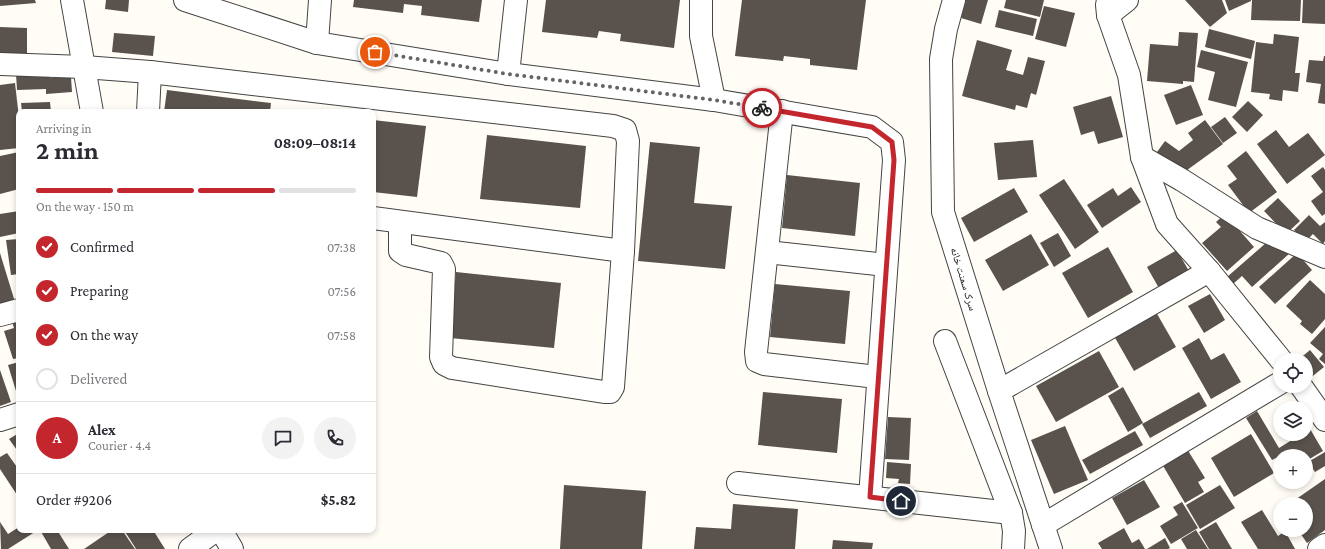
<!DOCTYPE html>
<meta charset="utf-8">
<style>
:root{--surface:#fff;--page:#f2f2f3;--text:#2b2b33;--muted:#7c7c81;--line:#e1e1e2;--accent:#c4262e}
body{margin:0;font-family:"Crimson Pro","Noto Naskh Arabic",serif;background:var(--page);color:var(--text);height:100vh;display:flex;flex-direction:column;font-size:15px;white-space:nowrap}
*{box-sizing:border-box;margin:0}
p{font-size:13px;color:var(--muted)}
.icon{flex:none;width:22px;height:22px;fill:none;stroke:currentColor;stroke-width:2;stroke-linecap:round;stroke-linejoin:round}
.map{position:relative;flex:1;overflow:hidden}
.details{position:absolute;left:16px;top:109px;width:360px;height:424px;display:flex;flex-direction:column;background:var(--surface);border-radius:8px;box-shadow:0 2px 6px #0003}
.details>*{flex:none}
.controls{position:absolute;left:1273px;top:353px;display:grid;gap:8px}
.controls a{display:grid;place-items:center;width:40px;height:40px;border-radius:50%;background:var(--surface);box-shadow:0 2px 6px #0003;font-size:20px}
.pin{position:absolute;display:grid;place-items:center;width:34px;height:34px;color:#fff;margin:-17px;border:2px solid #fff;border-radius:50%;box-shadow:0 1px 4px #0007}
.courier{position:absolute;display:grid;place-items:center;width:40px;height:40px;margin:-20px;border:3px solid #c4262e;border-radius:50%;background:#fff;color:#222;box-shadow:0 1px 5px #0007}
.overview em{font-style:normal;font-weight:700}
.overview div{display:flex;flex-direction:column-reverse}
.overview{display:flex;align-items:center;justify-content:space-between;height:68px;padding:0 20px}
h1{font-size:26px;font-weight:700;line-height:30px}
.bar{display:grid;grid-template-columns:repeat(4,1fr);gap:6px 4px;align-content:center;height:48px;padding:0 20px}
.bar i{height:5px;border-radius:3px;background:var(--line)}
.bar .current{background:var(--accent)}
.bar p{grid-column:span 4}
.line{display:flex;align-items:center;gap:10px;padding:0 20px;border-top:1px solid var(--line)}
.line div{flex:1}
.round{display:grid;place-items:center;flex:none;width:42px;height:42px;border-radius:21px;background:var(--page)}
ol{padding:0 20px;list-style:none}
li{display:flex;align-items:center;gap:12px;height:44px}
li p{margin-inline-start:auto}
li .icon{padding:4px;border-radius:50%;background:var(--accent);color:#fff;stroke-width:4}
li:last-child{color:var(--muted)}
li i{width:22px;height:22px;border:2px solid var(--line);border-radius:50%}
.map>svg:first-child{display:block}
</style>
<div class="map">
<svg width="1325" height="549" viewBox="0 0 1325 549">
<rect width="100%" height="100%" fill="#fffdf5"/>
<g fill="#5a524d">
<polygon points="0,0 35,0 36,3 0,6"/>
<polygon points="106,0 129,0 128,12 105,9"/>
<polygon points="354,0 482,0 479,22 421,15 422,6 404,4 403,13 353,7"/>
<polygon points="546,0 680,0 674,48 620,41 621,34 599,31 597,38 542,32"/>
<polygon points="742,0 866,0 857,70 810,65 810,59 784,56 783,61 735,56"/>
<polygon points="966,0 988,0 981,24 961,18"/>
<polygon points="1006,0 1044,0 1040,17 1004,8"/>
<polygon points="1185,0 1222,0 1227,13 1210,27"/>
<polygon points="1225,0 1251,0 1251,1 1229,11"/>
<polygon points="1252,0 1301,0 1300,21 1251,20"/>
<polygon points="1303,0 1325,0 1325,24 1302,23"/>
<polygon points="1044,6 1075,13 1066,47 1035,39"/>
<polygon points="999,10 1037,19 1033,36 995,27"/>
<polygon points="0,27 27,28 27,62 0,61"/>
<polygon points="1209,29 1255,41 1251,59 1205,47"/>
<polygon points="1179,32 1198,33 1194,82 1183,81 1183,84 1147,81 1150,44 1178,46"/>
<polygon points="114,33 155,36 153,56 112,52"/>
<polygon points="1274,34 1299,37 1295,73 1300,73 1298,92 1283,90 1282,101 1269,99 1270,94 1251,92 1256,42 1273,44"/>
<polygon points="977,40 1012,50 1006,70 1023,75 1028,57 1045,61 1036,95 1031,93 1027,108 1016,105 1015,110 962,96"/>
<polygon points="1201,50 1248,62 1236,107 1208,100 1215,72 1197,67"/>
<polygon points="1324,56 1325,56 1325,104 1318,103 1321,84 1306,82 1309,60 1323,61"/>
<polygon points="50,73 50,78 71,77 72,92 46,94 46,89 17,90 16,74"/>
<polygon points="15,83 19,118 19,148 0,150 0,85"/>
<polygon points="1191,85 1203,115 1176,125 1164,95"/>
<polygon points="167,90 271,103 270,112 164,112"/>
<polygon points="1111,96 1123,137 1098,144 1094,131 1081,135 1073,107"/>
<polygon points="1248,101 1263,115 1247,132 1232,117"/>
<polygon points="50,102 51,112 22,112 21,103"/>
<polygon points="1225,117 1237,133 1223,143 1211,127"/>
<polygon points="373,120 426,126 417,197 373,192"/>
<polygon points="1205,120 1223,144 1183,173 1157,152 1165,141 1179,151 1193,140 1188,133"/>
<polygon points="1276,130 1289,147 1308,133 1325,155 1287,184 1257,144"/>
<polygon points="487,135 586,146 580,208 480,199"/>
<polygon points="1033,140 1037,177 998,180 994,143"/>
<polygon points="650,142 700,147 694,203 732,206 725,269 638,261"/>
<polygon points="1246,151 1277,192 1249,213 1228,185 1237,179 1227,166"/>
<polygon points="19,152 19,189 0,194 0,156"/>
<polygon points="1323,167 1325,170 1325,214 1322,216 1311,201 1323,192 1311,176"/>
<polygon points="787,175 860,183 855,236 782,228"/>
<polygon points="1064,179 1099,232 1075,249 1039,195"/>
<polygon points="1131,187 1141,202 1102,228 1087,205 1113,188 1118,196"/>
<polygon points="1014,188 1028,212 974,242 961,218"/>
<polygon points="1278,198 1300,221 1286,234 1264,211"/>
<polygon points="19,211 19,233 0,237 0,214"/>
<polygon points="1225,214 1254,247 1227,271 1202,243 1221,227 1216,222"/>
<polygon points="1309,215 1320,226 1325,222 1325,241 1323,244 1313,234 1305,242 1294,230"/>
<polygon points="1058,233 1071,256 1054,267 1040,243"/>
<polygon points="1031,234 1049,265 1003,291 985,260"/>
<polygon points="1274,236 1290,253 1252,287 1242,276 1233,284 1227,277"/>
<polygon points="19,239 19,274 11,275 6,240"/>
<polygon points="1108,247 1133,292 1088,318 1062,273"/>
<polygon points="1177,250 1190,273 1160,290 1147,267"/>
<polygon points="0,253 15,302 0,307"/>
<polygon points="1297,253 1312,270 1275,304 1259,287"/>
<polygon points="456,272 561,283 554,348 450,338"/>
<polygon points="1310,280 1325,294 1325,319 1312,334 1300,324 1302,321 1286,306"/>
<polygon points="775,284 850,291 845,344 770,337"/>
<polygon points="1210,294 1225,320 1204,333 1188,306"/>
<polygon points="1156,312 1176,347 1134,371 1114,336"/>
<polygon points="19,315 19,358 13,359 4,331 14,328 11,318"/>
<polygon points="1325,327 1325,364 1319,359 1323,354 1310,343"/>
<polygon points="1199,338 1211,360 1224,353 1241,382 1211,399 1182,348"/>
<polygon points="1310,350 1324,367 1309,379 1306,375 1306,360 1298,360"/>
<polygon points="1099,351 1119,387 1056,422 1036,386"/>
<polygon points="19,362 19,390 16,391 8,365"/>
<polygon points="0,370 11,402 0,406"/>
<polygon points="1123,387 1143,423 1128,432 1108,396"/>
<polygon points="763,392 842,399 837,453 758,445"/>
<polygon points="1199,392 1207,406 1150,438 1142,424"/>
<polygon points="1257,411 1279,448 1295,438 1293,434 1306,434 1306,422 1323,451 1306,461 1306,456 1280,456 1280,464 1276,458 1272,460 1246,418"/>
<polygon points="888,417 911,418 909,460 885,459"/>
<polygon points="1065,426 1088,480 1054,494 1031,440"/>
<polygon points="1135,431 1143,445 1090,474 1082,460"/>
<polygon points="19,433 19,453 9,439"/>
<polygon points="1251,434 1274,473 1234,497 1211,458"/>
<polygon points="1187,449 1205,478 1198,482 1204,492 1185,503 1162,464"/>
<polygon points="1325,452 1325,466 1315,472 1308,462"/>
<polygon points="7,453 19,470 19,498 0,469 0,457"/>
<polygon points="887,462 911,464 910,484 898,483 899,479 886,478"/>
<polygon points="1325,479 1325,530 1307,543 1298,530 1306,530 1306,504 1289,504"/>
<polygon points="1144,480 1160,507 1127,525 1112,498"/>
<polygon points="564,485 646,491 642,549 560,549"/>
<polygon points="1220,485 1235,508 1200,529 1186,505"/>
<polygon points="1182,502 1198,528 1171,544 1160,526 1178,515 1173,507"/>
<polygon points="733,504 798,509 795,549 694,549 696,527 731,529"/>
<polygon points="1262,510 1278,536 1285,531 1295,549 1258,549 1241,522"/>
<polygon points="0,522 8,534 19,527 19,530 38,530 8,549 1,549"/>
<polygon points="1216,522 1232,549 1209,549 1199,532"/>
<polygon points="1124,528 1132,543 1139,539 1145,549 1102,549 1098,543"/>
<polygon points="40,530 57,530 69,549 51,549"/>
<polygon points="112,530 122,530 135,549 84,549"/>
<polygon points="124,530 153,530 165,549 136,549"/>
<polygon points="1196,530 1208,549 1187,549 1181,539"/>
<polygon points="1165,538 1170,548 1168,549 1147,549"/>
<polygon points="833,540 873,543 872,549 832,549"/>
</g>
<g fill="none" stroke-linecap="round" stroke-linejoin="round">
<defs>
<g id="minor">
<polyline points="72,0 92,112"/>
<polyline points="185,0 317,43 508,74 714,100 872,127 892,142 894,160 870,497"/>
<polyline points="701,0 701,36 714,100"/>
<polyline points="954,0 946,29 941,59 943,212 999,391 1051,549"/>
<polyline points="1108,0 1107,5 1108,15 1129,75 1142,157 1182,180 1257,228 1325,257"/>
<polyline points="1108,15 1127,0"/>
<polyline points="317,43 320,0"/>
<polyline points="0,64 84,67 150,72 613,126 625,130 628,141 623,251 613,387 610,392 604,392 452,368 444,364 441,357 444,269 441,263 406,255 400,251 400,222"/>
<polyline points="508,74 516,0"/>
<polyline points="782,111 756,352 757,361 764,364 877,377"/>
<polyline points="148,112 150,72"/>
<polyline points="1142,157 1167,224 1209,271 1281,360"/>
<polyline points="373,218 623,251"/>
<polyline points="767,252 886,265"/>
<polyline points="0,315 19,310"/>
<polyline points="945,341 1011,513 1014,531 1013,549"/>
<polyline points="1301,386 1325,420"/>
<polyline points="999,391 1209,271"/>
<polyline points="0,420 19,414"/>
<polyline points="738,483 1011,513"/>
<polyline points="1043,525 1280,383"/>
<polyline points="221,530 232,549"/>
<polyline points="190,549 216,530"/>
<polyline points="1319,549 1325,545"/>
</g>
</defs>
<use href="#minor" stroke="#444" stroke-width="24"/>
<use href="#minor" stroke="#fff" stroke-width="22"/>
</g>
<g fill="none" stroke-linecap="round" stroke-linejoin="round">
<polyline stroke="#646461" stroke-width="4" stroke-dasharray="0 7.2" points="375,52 508,74 714,100 762,108"/>
<polyline stroke="#c4262e" stroke-width="5" points="762,108 872,127 892,142 894,160 870,497 901,501"/>
</g>
<g text-anchor="middle" stroke-width="4" stroke-linejoin="round" paint-order="stroke">
<g font-size="11" fill="#111" stroke="#fff">
<text transform="translate(964 279) rotate(73)" y="4">سرک سمنت خانه</text>
</g>
</g>
</svg>
<div class="controls">
<a><svg class="icon" aria-label="locate" viewBox="0 0 24 24"><circle cx="12" cy="12" r="6"/><path d="M12 2v4M12 18v4M2 12h4M18 12h4"/></svg></a>
<a><svg class="icon" aria-label="layers" viewBox="0 0 24 24"><path d="M12 4l9 5-9 5-9-5zM3 14l9 5 9-5"/></svg></a>
<a>+</a>
<a>−</a>
</div>
<div class="pin" style="left:375px;top:52px;background:#ea580c"><svg class="icon" aria-label="bag" viewBox="0 0 24 24"><path d="M5 8h14l-1 12H6zM9 8a3 3 0 0 1 6 0"/></svg></div>
<div class="pin" style="left:901px;top:501px;background:#1f2937"><svg class="icon" aria-label="home" viewBox="0 0 24 24"><path d="M3 11l9-7 9 7M6 9v11h12V9"/></svg></div>
<div class="courier" style="left:762px;top:108px"><svg class="icon" aria-label="bike" viewBox="0 0 24 24"><circle cx="6" cy="16" r="4"/><circle cx="18" cy="16" r="4"/><path d="M6 16l4-8h5l3 8M10 8l3 8H6M13 5h3"/></svg></div>
<section class="details">
<div class="overview"><div><h1>2 min</h1><p>Arriving in</p></div><em>08:09–08:14</em></div>
<div class="bar"><i class="current"></i><i class="current"></i><i class="current"></i><i></i><p>On the way · 150 m</p></div>
<ol>
<li><svg class="icon" aria-label="check" viewBox="0 0 24 24"><path d="M5 12l5 5 9-10"/></svg>Confirmed<p>07:38</p></li>
<li><svg class="icon" aria-label="check" viewBox="0 0 24 24"><path d="M5 12l5 5 9-10"/></svg>Preparing<p>07:56</p></li>
<li><svg class="icon" aria-label="check" viewBox="0 0 24 24"><path d="M5 12l5 5 9-10"/></svg>On the way<p>07:58</p></li>
<li><i></i>Delivered</li>
</ol>
<div class="line" style="height:72px"><b class="round" style="background:var(--accent);color:#fff">A</b><div><b>Alex</b><p>Courier · 4.4</p></div><a class="round"><svg class="icon" aria-label="chat" viewBox="0 0 24 24"><path d="M4 5h16v11H9l-5 4z"/></svg></a><a class="round"><svg class="icon" aria-label="phone" viewBox="0 0 24 24"><path d="M5 4h4l2 5-3 2q2 4 5 5l2-3 5 2v4C11 20 4 13 5 4z"/></svg></a></div>
<div class="line" style="height:52px"><div>Order #9206</div><b>$5.82</b></div>
</section>
</div>
